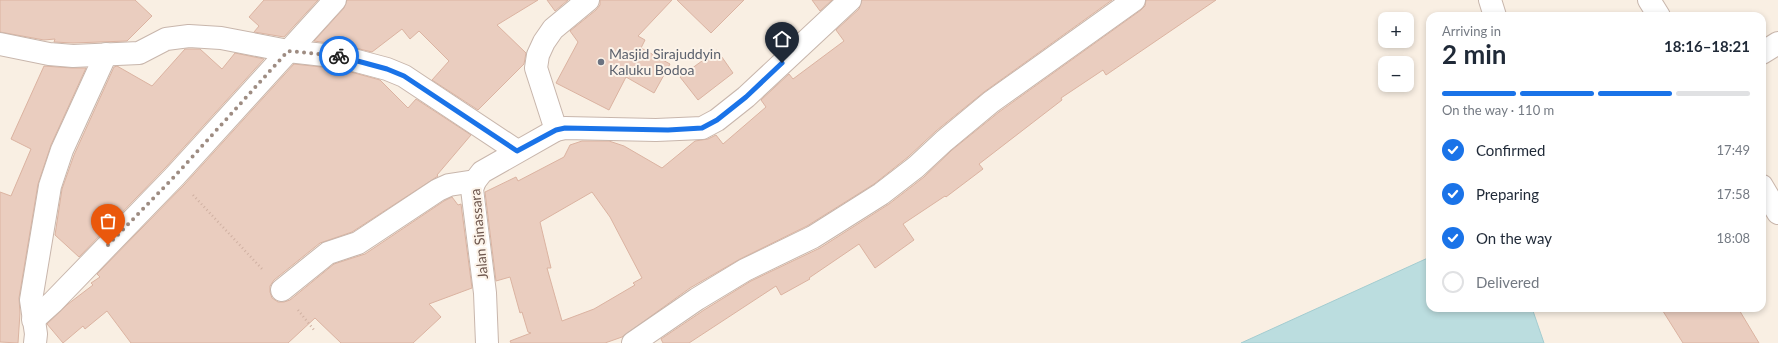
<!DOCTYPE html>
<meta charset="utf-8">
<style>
:root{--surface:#fff;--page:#f2f2f3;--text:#1f2937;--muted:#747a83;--line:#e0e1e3;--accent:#1a73e8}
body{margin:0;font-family:Lato,sans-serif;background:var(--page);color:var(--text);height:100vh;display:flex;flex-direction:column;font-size:15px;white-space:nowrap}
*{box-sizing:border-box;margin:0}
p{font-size:13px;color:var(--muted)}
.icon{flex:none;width:22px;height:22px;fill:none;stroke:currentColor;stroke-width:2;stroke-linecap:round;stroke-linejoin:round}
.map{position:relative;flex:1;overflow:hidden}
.sheet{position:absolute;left:1426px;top:12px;width:340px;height:300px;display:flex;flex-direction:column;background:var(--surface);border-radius:12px;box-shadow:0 2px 6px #0003}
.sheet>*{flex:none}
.controls{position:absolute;left:1378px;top:12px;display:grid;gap:8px}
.controls a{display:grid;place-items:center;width:36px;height:36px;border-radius:8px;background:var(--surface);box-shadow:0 2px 6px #0003;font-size:20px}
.pin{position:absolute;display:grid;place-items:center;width:34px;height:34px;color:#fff;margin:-41px -17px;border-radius:50% 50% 50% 0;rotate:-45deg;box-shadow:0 0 4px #0007}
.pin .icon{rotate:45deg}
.courier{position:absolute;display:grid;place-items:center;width:40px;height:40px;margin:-20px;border:3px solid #1a73e8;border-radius:50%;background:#fff;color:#222;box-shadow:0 1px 5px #0007}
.head em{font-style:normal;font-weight:700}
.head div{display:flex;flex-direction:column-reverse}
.head{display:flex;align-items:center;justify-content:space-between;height:68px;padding:0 16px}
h1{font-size:26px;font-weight:700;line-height:30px}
.bar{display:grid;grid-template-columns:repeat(4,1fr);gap:6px 4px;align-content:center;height:48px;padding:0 16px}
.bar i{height:5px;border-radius:3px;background:var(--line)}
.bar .selected{background:var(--accent)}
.bar p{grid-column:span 4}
ol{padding:0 16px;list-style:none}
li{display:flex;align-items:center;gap:12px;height:44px}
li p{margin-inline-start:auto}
li .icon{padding:4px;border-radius:50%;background:var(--accent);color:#fff;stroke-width:4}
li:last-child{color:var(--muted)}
li i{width:22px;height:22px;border:2px solid var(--line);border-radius:50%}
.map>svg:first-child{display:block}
</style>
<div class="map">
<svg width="1778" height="343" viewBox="0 0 1778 343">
<rect width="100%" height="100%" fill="#f9efe3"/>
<polygon fill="#bbdddf" stroke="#a3ccd0" points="1430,257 1430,308 1532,308 1544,343 1241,343"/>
<g fill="#eacdbf" stroke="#dbb3a1" fill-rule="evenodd">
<polygon points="0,0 135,0 152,16 127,41 73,43 54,42 55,39 44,40 0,32"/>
<polygon points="264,0 318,0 284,37 254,32 259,26 249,17"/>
<polygon points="347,0 538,0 497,25 526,53 524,64 478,110 432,80 449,61 419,31 410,39 402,29 372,52 343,45 314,41 344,8"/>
<polygon points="547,0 568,0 555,11"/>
<polygon points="600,0 672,0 638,36 645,40 641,48 670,64 654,93 626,77 609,110 556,83 578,42 570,31 596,10 600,5"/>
<polygon points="677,0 744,0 711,33"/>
<polygon points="812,0 832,0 820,11"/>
<path d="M 862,0 L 1112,0 L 984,92 L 936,131 L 908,157 L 874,184 L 807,226 L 740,259 L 690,288 L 622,337 L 605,343 L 511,343 L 510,341 L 531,333 L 528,332 L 522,312 L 520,313 L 510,277 L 496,281 L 485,192 L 516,177 L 518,181 L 564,157 L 570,145 L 582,141 L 609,141 L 624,146 L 662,168 L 695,141 L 708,139 L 716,135 L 723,144 L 766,107 L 761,100 L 789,74 L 793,79 L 844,41 L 836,30 L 859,9 ZM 592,192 L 610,217 L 642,278 L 633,283 L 635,285 L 594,309 L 562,321 L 547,268 L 551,268 L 540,222 Z"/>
<polygon points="1146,0 1216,0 1106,75 1103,70 1061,98 1062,100 979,164 983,169 946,197 945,196 903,224 914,240 875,268 859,244 809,278 810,279 781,295 776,286 689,343 663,343 661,339 704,310 751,281 820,248 889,204 924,177 952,150 999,112 1141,10 1145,6"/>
<polygon points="185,49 200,49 222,69 235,53 264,59 166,167 79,257 55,235 62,189 74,155 114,67 117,66 152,86"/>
<polygon points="717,50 733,73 698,100 680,77"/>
<polygon points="294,64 340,69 380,80 408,108 416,99 471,135 437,175 438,176 352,232 320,243 274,280 270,286 270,292 272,298 278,302 284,302 290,300 334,264 365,254 444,201 452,197 458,205 461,204 472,288 429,304 441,317 413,343 341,343 315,318 288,343 131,343 107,311 85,329 83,326 63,343 47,324 68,304 93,285 91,283 100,277 97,274 184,185"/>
<polygon points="44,66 72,68 86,68 51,145 38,184 19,298 20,313 18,343 0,342 0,192 11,196 31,149 11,139"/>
<polygon points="1661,308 1738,308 1759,343 1683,343"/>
</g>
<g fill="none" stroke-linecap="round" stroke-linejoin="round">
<defs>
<g id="street">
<polyline points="1490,0 1495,16"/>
<polyline points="1649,0 1659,16"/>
<polyline points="0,44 49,54 73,56 139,53 166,39 189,36 221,38 288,51 342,57 387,69 404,76 517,151"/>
<polyline points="1762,53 1778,43"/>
<polyline points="556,130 536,68 538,55 544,42 553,29 588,0"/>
<polyline points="1762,186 1778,213"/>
<polyline points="282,290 328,253 358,243 438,190 449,185 475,181"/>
<polyline points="33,320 53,302 175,176 335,0"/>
<polyline points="35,343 36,334 31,300 50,186 62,150 106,54"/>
<polyline points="487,343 485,293 472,189 475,181 482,172 556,130 565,128 656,130 702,128 717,120 746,97 850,0"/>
<polyline points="633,343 697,299 745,270 813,237 881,194 916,167 944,141 991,102 1134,0"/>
</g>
</defs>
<use href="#street" stroke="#c8b6ac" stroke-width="24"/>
<g stroke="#cfb0a2" stroke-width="2.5" stroke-dasharray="1 3" stroke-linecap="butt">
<polyline points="193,195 263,270"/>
<polyline points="298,310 314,330"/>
</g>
<use href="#street" stroke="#fff" stroke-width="22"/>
</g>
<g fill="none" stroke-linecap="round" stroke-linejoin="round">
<polyline stroke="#9e8c82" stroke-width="4" stroke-dasharray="0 7.2" points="108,245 175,176 288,51 339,56"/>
<polyline stroke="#1a73e8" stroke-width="5" points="339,56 387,69 404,76 517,151 556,130 565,128 668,130 702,128 717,120 746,97 782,63"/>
</g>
<circle fill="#6b7280" stroke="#fcf3e9" stroke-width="1.5" cx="601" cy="62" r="4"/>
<g text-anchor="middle" stroke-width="4" stroke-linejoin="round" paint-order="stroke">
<g font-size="14" fill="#5b616d" stroke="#fcf3e9" text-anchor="start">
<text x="609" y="59">Masjid Sirajuddyin<tspan x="609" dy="16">Kaluku Bodoa</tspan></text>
</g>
<g font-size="14" fill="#6d564d" stroke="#fcf3e9">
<text transform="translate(479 234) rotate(-95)" y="5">Jalan Sinassara</text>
</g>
</g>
</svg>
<div class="controls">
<a>+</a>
<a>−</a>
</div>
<div class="pin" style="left:108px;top:245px;background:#ea580c"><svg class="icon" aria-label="bag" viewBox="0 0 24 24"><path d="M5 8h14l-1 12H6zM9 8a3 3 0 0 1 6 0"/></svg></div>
<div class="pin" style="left:782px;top:63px;background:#1f2937"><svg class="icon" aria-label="home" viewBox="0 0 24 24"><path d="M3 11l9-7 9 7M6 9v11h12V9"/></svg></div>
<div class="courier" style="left:339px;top:56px"><svg class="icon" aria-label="bike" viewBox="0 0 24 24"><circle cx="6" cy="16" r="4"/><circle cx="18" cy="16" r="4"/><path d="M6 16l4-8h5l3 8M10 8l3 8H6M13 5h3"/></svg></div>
<section class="sheet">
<div class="head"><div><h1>2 min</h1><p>Arriving in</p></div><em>18:16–18:21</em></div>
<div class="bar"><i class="selected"></i><i class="selected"></i><i class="selected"></i><i></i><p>On the way · 110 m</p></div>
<ol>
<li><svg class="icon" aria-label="check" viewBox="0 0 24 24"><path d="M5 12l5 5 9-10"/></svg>Confirmed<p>17:49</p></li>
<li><svg class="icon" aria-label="check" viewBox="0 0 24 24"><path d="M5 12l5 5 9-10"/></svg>Preparing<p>17:58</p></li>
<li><svg class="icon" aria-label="check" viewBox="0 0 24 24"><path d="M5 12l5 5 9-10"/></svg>On the way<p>18:08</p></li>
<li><i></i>Delivered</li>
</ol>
</section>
</div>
